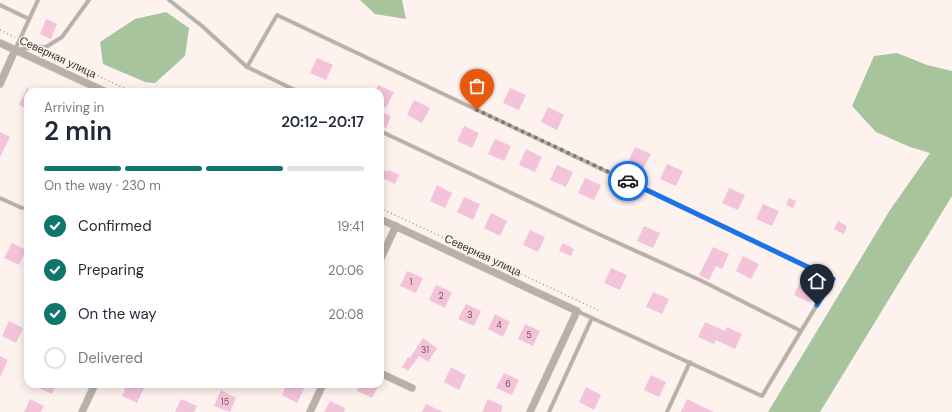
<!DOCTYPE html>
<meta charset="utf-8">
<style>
:root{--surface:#fff;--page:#f6f6f7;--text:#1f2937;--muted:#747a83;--line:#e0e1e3;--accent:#0f766e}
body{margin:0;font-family:"DM Sans",sans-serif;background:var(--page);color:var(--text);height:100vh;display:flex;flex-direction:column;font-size:15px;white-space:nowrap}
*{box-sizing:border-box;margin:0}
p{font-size:13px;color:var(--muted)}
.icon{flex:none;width:22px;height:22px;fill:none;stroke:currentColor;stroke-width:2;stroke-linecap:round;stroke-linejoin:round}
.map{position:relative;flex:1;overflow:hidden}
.side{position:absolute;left:24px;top:88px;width:360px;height:300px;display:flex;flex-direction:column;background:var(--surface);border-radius:12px;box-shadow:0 2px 10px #0003}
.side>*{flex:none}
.pin{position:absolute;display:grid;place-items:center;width:34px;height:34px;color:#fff;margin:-41px -17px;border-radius:50% 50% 50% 0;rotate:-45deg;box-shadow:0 0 4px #0007}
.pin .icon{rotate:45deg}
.courier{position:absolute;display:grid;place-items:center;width:40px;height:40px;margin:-20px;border:3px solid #1a73e8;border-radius:50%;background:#fff;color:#222;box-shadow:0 1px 5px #0007}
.headline em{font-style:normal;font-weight:600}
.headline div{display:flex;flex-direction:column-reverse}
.headline{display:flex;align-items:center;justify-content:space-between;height:68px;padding:0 20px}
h1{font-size:26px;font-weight:600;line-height:30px}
.bar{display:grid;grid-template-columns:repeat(4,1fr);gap:6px 4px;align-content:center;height:48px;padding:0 20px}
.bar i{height:5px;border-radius:3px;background:var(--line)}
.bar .on{background:var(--accent)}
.bar p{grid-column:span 4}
ol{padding:0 20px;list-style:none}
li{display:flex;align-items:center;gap:12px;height:44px}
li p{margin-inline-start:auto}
li .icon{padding:4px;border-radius:50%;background:var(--accent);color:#fff;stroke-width:4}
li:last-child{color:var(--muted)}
li i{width:22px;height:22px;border:2px solid var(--line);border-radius:50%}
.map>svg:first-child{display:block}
</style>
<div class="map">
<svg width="952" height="412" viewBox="0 0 952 412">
<rect width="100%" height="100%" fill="#fef2ee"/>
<g fill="#a8c49c">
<polygon points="360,0 402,0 406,19 375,14"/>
<polygon points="166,12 189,28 185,56 155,83 145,82 103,64 100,42 135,19"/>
<polygon points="897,53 927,65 952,71 952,196 820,412 768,412 890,210 930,153 910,147 876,132 852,106 874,56"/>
</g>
<g fill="#f3c3da">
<polygon points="46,19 57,24 51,39 40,34"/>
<polygon points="317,58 333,65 326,80 310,73"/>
<polygon points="378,85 394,92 386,108 380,104 380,92 375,92"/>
<polygon points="28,86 28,109 19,105"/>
<polygon points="510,88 526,95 519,110 503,103"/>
<polygon points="414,100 430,108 422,123 407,115"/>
<polygon points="548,107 564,115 557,130 541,122"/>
<polygon points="384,113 391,116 386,128 380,125 380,121"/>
<polygon points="464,126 479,133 472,148 457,141"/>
<polygon points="0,132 10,137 0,157"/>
<polygon points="495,139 511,146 504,161 488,154"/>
<polygon points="635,147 651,154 643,169 628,162"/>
<polygon points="526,149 542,157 535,172 519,165"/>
<polygon points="667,164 683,171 676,186 660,179"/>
<polygon points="557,165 573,172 566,187 550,180"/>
<polygon points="380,168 388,172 389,170 399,175 395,184 380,177"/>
<polygon points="585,178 601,185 594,200 578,193"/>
<polygon points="437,185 452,193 445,208 430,201"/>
<polygon points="729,188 745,195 738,210 722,203"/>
<polygon points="464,197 480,204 473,220 457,212"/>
<polygon points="789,198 796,201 793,208 786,205"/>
<polygon points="763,204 779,211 772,226 756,219"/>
<polygon points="491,213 507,221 500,236 484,228"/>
<polygon points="838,221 847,226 844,234 834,229"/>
<polygon points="644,226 660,233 653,248 637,241"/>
<polygon points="530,230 545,237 538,252 523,245"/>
<polygon points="12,243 26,250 19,265 4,258"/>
<polygon points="563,243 574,249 571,256 559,251"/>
<polygon points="713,247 729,254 722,269 716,266 709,280 699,275"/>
<polygon points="743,256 759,264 751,279 736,271"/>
<polygon points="611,268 627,275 620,290 604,283"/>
<polygon points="407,271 423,278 416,293 400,286"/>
<polygon points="801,280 817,288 810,303 794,295"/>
<polygon points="436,285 452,292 445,308 429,300"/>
<polygon points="653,292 669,299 662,314 646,307"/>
<polygon points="466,304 481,311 474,326 458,319"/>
<polygon points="495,314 510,322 503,337 488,329"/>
<polygon points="9,321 23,328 16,343 2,336"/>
<polygon points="705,322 725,331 727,327 742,334 735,349 716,340 714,344 698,337"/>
<polygon points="525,324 540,331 533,346 518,339"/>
<polygon points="423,338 437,348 428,362 419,356 408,371 402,367 408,357 410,358"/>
<polygon points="0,356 8,360 0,377"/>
<polygon points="451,367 466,375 459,390 444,382"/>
<polygon points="504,373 519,380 512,395 496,388"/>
<polygon points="651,375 666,382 659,397 644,390"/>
<polygon points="30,384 56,384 52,394"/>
<polygon points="127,384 136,384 144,388 137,403 122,396"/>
<polygon points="287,384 297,384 305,387 297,403 282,395"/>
<polygon points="360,384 379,384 372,398 357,391"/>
<polygon points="586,387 601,395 594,410 579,402"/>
<polygon points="221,390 236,398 230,412 214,406"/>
<polygon points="30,399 44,406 41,412 24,412"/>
<polygon points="181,399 197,406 194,412 175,412"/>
<polygon points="488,399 503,406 501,412 482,412"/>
<polygon points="687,399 714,412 681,412"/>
<polygon points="330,401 345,408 344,412 324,412"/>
<polygon points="426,404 443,412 422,412"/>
</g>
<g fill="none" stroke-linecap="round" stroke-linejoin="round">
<defs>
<g id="lane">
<polyline points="169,0 202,26 247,67 299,92"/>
<polyline points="0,5 29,19"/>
<polyline points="15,50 38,0"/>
<polyline points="16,50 35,47 46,47 62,37 89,0"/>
<polyline points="247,67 277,15 833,279 801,331"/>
<polyline points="380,131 594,232 702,281 801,331 762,396 592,318 549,412"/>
<polyline points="0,198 22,208"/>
<polyline points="577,311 592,318"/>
<polyline points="667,412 690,362"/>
</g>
<g id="street">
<polyline points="0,43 106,92"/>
<polyline points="0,84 15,50"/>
<polyline points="380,219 577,311 530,412"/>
<polyline points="380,260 396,226"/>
<polyline points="380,373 412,388"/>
<polyline points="82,412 95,384"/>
<polyline points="310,412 323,384"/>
</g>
</defs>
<use href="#lane" stroke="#dbd0cc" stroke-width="4.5"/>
<use href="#street" stroke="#dbd0cc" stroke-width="8"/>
<g stroke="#a19691" stroke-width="1.5" stroke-dasharray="1 3" stroke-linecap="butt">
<polyline points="0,30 15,37"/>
<polyline points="47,52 132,92"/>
<polyline points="380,208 598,310"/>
</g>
<use href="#lane" stroke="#b7b1a7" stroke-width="3.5"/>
<use href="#street" stroke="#b7b1a7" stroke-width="7"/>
</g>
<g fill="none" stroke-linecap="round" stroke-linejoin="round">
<polyline stroke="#817672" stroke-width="4" stroke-dasharray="0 7.2" points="477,110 628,181"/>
<polyline stroke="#1a73e8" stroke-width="5" points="628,181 833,279 817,305"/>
</g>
<g text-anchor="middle" stroke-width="3" stroke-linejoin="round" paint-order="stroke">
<g font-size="9" fill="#6b585a">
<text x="411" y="285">1</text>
<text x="441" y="299">2</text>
<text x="470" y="318">3</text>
<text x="499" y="328">4</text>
<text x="529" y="338">5</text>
<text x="425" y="353">31</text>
<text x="508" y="387">6</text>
<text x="225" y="405">15</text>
</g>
<g font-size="11" fill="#3e342f" stroke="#fef2ee">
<text transform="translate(58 57) rotate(25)" y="4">Северная улица</text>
<text transform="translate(483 255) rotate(25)" y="4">Северная улица</text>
</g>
</g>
</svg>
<div class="pin" style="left:477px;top:110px;background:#ea580c"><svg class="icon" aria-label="bag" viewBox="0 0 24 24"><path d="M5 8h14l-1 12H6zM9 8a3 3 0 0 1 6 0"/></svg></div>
<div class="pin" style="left:817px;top:305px;background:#1f2937"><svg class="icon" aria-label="home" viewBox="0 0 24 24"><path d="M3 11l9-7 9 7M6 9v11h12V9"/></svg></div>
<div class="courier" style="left:628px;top:181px"><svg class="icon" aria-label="car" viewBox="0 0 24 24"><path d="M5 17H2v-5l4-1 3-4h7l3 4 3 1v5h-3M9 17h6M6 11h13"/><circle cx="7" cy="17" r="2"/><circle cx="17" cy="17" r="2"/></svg></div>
<section class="side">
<div class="headline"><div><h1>2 min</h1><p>Arriving in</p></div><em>20:12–20:17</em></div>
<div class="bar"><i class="on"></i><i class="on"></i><i class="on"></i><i></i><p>On the way · 230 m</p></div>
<ol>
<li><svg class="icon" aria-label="check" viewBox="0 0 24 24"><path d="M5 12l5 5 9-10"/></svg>Confirmed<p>19:41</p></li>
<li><svg class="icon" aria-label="check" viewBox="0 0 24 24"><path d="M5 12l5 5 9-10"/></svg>Preparing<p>20:06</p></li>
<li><svg class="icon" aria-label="check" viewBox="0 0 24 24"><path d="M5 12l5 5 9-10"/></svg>On the way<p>20:08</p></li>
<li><i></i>Delivered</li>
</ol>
</section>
</div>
